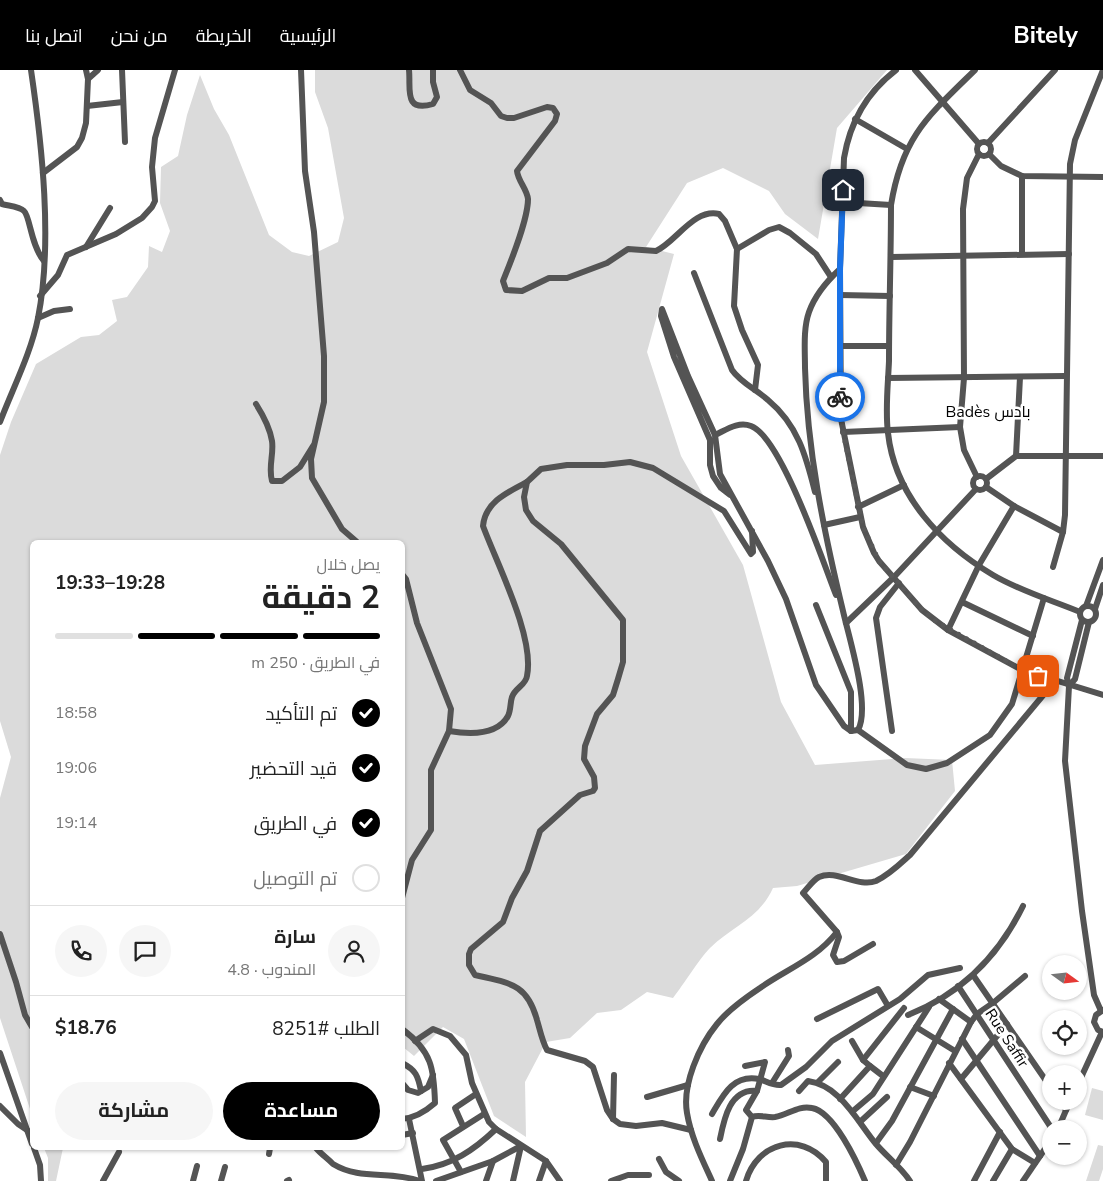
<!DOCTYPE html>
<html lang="ar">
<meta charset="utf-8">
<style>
:root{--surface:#fff;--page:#f6f6f6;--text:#222;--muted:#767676;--line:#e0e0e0;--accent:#000}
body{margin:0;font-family:"Nunito Sans",Cairo,sans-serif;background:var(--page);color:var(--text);direction:rtl;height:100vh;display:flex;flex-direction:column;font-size:19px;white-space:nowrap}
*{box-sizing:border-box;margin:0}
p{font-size:16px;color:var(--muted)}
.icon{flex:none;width:28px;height:28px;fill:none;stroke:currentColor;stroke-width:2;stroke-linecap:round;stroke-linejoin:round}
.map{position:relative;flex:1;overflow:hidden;direction:ltr}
.drawer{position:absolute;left:30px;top:470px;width:375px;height:610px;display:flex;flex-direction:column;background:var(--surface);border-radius:8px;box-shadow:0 1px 4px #0004;direction:rtl}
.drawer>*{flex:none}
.needle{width:32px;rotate:105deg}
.fabs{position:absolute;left:1042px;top:885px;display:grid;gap:10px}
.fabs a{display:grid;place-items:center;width:45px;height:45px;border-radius:50%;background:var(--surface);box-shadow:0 1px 4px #0004;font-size:25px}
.pin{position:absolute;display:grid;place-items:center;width:42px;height:42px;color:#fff;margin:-21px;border-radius:10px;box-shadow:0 2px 8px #0006}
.courier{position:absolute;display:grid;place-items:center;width:50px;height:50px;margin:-25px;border:4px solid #1a73e8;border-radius:50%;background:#fff;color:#222;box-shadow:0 1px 6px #0007}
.headline em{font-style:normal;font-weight:700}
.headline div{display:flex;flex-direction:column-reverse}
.headline{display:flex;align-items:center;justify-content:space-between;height:85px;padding:0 25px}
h1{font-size:32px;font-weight:700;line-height:38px}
.bar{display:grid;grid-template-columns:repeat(4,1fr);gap:8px 5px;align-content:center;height:60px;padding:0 25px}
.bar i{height:6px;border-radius:4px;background:var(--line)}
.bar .on{background:var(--accent)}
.bar p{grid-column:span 4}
.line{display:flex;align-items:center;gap:12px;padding:0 25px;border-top:1px solid var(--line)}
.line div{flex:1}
.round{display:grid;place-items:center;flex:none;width:52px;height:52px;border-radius:26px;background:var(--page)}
ol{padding:0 25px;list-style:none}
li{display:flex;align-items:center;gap:15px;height:55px}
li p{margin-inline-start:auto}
li .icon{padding:5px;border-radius:50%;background:var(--accent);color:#fff;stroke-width:4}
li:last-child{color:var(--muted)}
li i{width:28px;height:28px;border:2px solid var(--line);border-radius:50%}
.cta{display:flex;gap:10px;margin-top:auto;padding:10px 25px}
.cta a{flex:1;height:58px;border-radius:30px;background:var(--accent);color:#fff;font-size:20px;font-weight:700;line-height:58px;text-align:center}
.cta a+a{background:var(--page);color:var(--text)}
header{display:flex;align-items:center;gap:30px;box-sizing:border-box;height:70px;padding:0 25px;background:var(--accent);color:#fff}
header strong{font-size:24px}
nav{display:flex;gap:28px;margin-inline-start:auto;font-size:18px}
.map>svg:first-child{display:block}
</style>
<header>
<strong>Bitely</strong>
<nav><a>الرئيسية</a><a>الخريطة</a><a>من نحن</a><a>اتصل بنا</a></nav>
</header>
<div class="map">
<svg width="1103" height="1111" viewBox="0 0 1103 1111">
<rect width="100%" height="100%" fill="#fff"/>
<g fill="#dbdbdb">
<path d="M 315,0 L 887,0 L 837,58 L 818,169 L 785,144 L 769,121 L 723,98 L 687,113 L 646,177 L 674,184 L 647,282 L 681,386 L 743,495 L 781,632 L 815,695 L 905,688 L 952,690 L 955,721 L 906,784 L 797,816 L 773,818 C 759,849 733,856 710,878 C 699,889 684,914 673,928 L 647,922 L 621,940 L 597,943 L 570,968 L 546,972 L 525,1012 L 526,1067 L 494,1046 L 464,969 L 443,957 L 414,986 L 403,977 L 402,472 L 32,472 L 32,1045 L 0,948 L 0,728 L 11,687 L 0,651 L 0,385 L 11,352 L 36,294 L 81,267 L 99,265 L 117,251 L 112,230 L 127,227 L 148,197 L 149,176 L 162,182 L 170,161 L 160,133 L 161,97 L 178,86 L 187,45 L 200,5 L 214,39 L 229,65 L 269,165 L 292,182 L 309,186 L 338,172 L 344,148 L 328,58 L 315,22 Z"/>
<polygon points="1092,1018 1103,1021 1103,1050 1085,1045"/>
<polygon points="1098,1075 1103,1076 1103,1099 1099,1111 1086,1111"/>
<polygon points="44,1078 63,1078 56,1111 48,1111 48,1088"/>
</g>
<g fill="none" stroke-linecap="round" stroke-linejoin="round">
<g stroke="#545454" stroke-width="6">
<polyline points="86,0 88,9"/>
<polyline points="122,0 125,72"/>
<polyline points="301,0 305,101 314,162 324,286 324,332 311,389 312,408 342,459 357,472"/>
<path d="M 409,0 C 411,18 403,43 433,34 L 437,27 L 433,12 L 433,0"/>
<path d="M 460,0 L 470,20 L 491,33 L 501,46 L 507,48 L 514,48 L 547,37 L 553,38 L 557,44 L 555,51 L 517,101 C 518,111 527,119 528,129 C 528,150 511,191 503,211 L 506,220 L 522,221 L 549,208 L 567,208 L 607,193 L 628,179 L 656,181 C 676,172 694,138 719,144 L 725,151 L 737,179 L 734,236 L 742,260 L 758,295 L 755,320"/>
<path d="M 896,0 C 866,23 850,52 844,88 L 840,199 L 841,349 L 863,457 L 874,483 L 879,491 L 922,540 L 948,560 L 1022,600 L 1103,625"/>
<polyline points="915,0 979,74"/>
<path d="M 975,0 C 928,46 902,67 891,135 C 891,187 889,239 889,291 C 888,315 885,340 888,363 C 895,426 941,474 993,505 C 1020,521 1051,530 1080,542"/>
<polyline points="87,36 123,32"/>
<polyline points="855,49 907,79"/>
<circle cx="984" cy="79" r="7"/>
<polyline points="988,73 1055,0"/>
<polyline points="989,84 1001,96 1022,106 1103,107"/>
<polyline points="43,103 77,77 82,68 86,53 88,9 98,0"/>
<path d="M 0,130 L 2,134 C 9,136 19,136 24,141 C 30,146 31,176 44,191"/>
<polyline points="842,132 891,135"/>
<polyline points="86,177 110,138"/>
<polyline points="737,179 769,160 779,157 790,163 816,184 831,207"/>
<polyline points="1022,183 1022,106"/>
<polyline points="891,187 1069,184"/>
<path d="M 840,199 C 827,211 815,225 809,242 C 803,259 805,280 805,298 C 807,380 824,462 843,541 C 849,568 871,637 858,660"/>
<path d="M 694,203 L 732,300 C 741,313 757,320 768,330 C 798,355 806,386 815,422"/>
<polyline points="840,225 890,226"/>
<polyline points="40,226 58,205 67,185 116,164 142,148 152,137 155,131 152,97 155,68 175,0"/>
<polyline points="38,248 54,241 70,239"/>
<polyline points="840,276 889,276"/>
<polyline points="888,308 1066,306"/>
<path d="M 256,334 C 263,345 270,358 272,371 C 274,384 268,397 272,411 L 282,411 L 300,397 L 313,376"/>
<path d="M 0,352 C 13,318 31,283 38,248 C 53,173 42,75 31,0"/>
<polyline points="843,362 960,357"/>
<path d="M 715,365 C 726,360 738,351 751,356 C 781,367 823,492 836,525"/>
<polyline points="1016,386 1020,307"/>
<circle cx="980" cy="413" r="7"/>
<polyline points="977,407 964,380 960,357 964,308 963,139 967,108 979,84"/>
<polyline points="986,409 1016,386 1103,386"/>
<polyline points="986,417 1014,436 1063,462"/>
<polyline points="730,425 721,418 713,406 710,395 710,370 674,287 661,246 662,239 688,306 715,365 720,404 768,491 786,529 816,615 844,656 851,661 858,660 907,695 926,699 947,693 990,665 1012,634 1044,528"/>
<polyline points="858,437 904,415"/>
<polyline points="824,455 860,447"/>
<polyline points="1053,497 1063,462 1065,445 1070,94 1075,70 1103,0"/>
<polyline points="402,504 406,509 417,553 451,639 449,661 431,700 431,760 412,790 402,828"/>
<polyline points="962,532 1033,566"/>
<polyline points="816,535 851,622 851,661"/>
<circle cx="1088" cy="544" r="8"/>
<polyline points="1086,536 1103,490"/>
<polyline points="1095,539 1103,515"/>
<polyline points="1082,550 1067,608 1069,616 1065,691 1082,841 1094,925 1101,941"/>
<polyline points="846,553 894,507 976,419"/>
<polyline points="948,560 979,495 1014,436"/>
<polyline points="1069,616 1075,609 1089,552"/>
<path d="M 449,661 C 467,664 497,666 508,646 C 511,640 510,633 512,627 C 515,618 526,615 527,606 C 535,567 497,494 483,456 C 485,432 508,422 527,412"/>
<polyline points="892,661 876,548 880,537 899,513"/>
<polyline points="837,862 839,867 833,885 837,892 844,891 873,874"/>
<polyline points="0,864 16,912 25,945 32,957"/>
<polyline points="973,905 1051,1018"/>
<polyline points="958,916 1052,1059"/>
<polyline points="939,929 971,952"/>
<polyline points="1103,940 1096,945 1094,952 1098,960 1103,962"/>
<path d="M 908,945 C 961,924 998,887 1023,836"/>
<polyline points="817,949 878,919 888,936"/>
<polyline points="916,957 955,981"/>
<path d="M 402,959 C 432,981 434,999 435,1033 C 426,1041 414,1048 402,1049"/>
<polyline points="962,969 1040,1086"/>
<polyline points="415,971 433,959 450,966 466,985 472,1013 489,1052 496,1059 546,1091 560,1111"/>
<polyline points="852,971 863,990"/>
<polyline points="0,983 32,1074"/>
<path d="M 402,993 C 416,1000 418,1006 421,1021"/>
<polyline points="949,993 1012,1079 1035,1093"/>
<polyline points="745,996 765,992 757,1021 746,1040 752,1047"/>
<polyline points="870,996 883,1006"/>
<polyline points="961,1009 1007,954"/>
<polyline points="818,1012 838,992"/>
<polyline points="1079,1012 1102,962"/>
<polyline points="402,1013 408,1020 418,1023 428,1017 433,1005"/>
<polyline points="772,1013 789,986 788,980"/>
<polyline points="910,1017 934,1026"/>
<path d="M 799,1021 L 808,1011 C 840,1015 857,1051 876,1074 C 887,1087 901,1097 910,1111"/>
<polyline points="647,1027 688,1015"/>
<polyline points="840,1029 870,996 863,990 904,938"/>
<polyline points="1060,1031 1066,1040"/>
<polyline points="0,1036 18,1054 27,1060"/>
<polyline points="853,1041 873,1024 929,937"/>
<path d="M 712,1044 C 723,1025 733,1004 759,1009 C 766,1011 773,1016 781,1015 L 806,997 L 832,971 L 900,929 L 928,905 L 960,898"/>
<polyline points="409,1049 422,1111"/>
<polyline points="613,1049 614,1005"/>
<polyline points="861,1051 887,1027"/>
<polyline points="463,1056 455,1038 476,1024"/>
<polyline points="1058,1059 1070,1031"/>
<path d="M 691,1060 L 662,1053 L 636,1056 L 620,1054 L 613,1049 L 607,1040 L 593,997 L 585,991 L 547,980 C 542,971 540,960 537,950 C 527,913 509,913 475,905 L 469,895 L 469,884 L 471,879 L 503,852 L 512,828 L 527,801 L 540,761 L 580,725 L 593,721 L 595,718 L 594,707 L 584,689 L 585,676 L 597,644 L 613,625 L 618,609 L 623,592 L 623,550 L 561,474 L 533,451 L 526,440 L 524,427 L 527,412 L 541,399 L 567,395 L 604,395 L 630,392 L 653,398 L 724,441 L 751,484 L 753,482 L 752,461"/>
<polyline points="402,1065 413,1063"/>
<path d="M 720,1069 C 724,1049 730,1018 757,1021"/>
<polyline points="876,1073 892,1051 953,939"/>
<polyline points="34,1078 40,1095 41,1111"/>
<path d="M 316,1078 C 321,1084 327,1088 333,1094 C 361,1111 389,1100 420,1111"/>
<polyline points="269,1084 270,1078"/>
<polyline points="659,1089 666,1102 679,1111"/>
<polyline points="896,1095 910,1072 971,952 977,944 993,933 1025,906"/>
<path d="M 422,1099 C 452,1095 474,1080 496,1059"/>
<polyline points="461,1102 443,1070 484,1044"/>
<polyline points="103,1111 119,1082"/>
<polyline points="193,1111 197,1096"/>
<polyline points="221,1111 225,1097"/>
<polyline points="287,1111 289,1110"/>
<polyline points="436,1111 493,1091 521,1076"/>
<polyline points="486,1111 493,1091"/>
<polyline points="513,1111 521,1076"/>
<polyline points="539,1111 546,1091"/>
<polyline points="611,1111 628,1105 649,1105"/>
<path d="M 712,1111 C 702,1089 691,1067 687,1043 C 682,1015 699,976 717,954 C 728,940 745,928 760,918 C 787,899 816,889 837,862 L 803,823 C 808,818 813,810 819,807 C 837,799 858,818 876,811 C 889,805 900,794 910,785 L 1055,611"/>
<path d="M 730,1111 L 743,1079 L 752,1047 C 759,1044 767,1048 775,1047 C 788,1045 798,1035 812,1038 C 834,1042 857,1092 865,1111"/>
<path d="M 746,1111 C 757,1073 800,1061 826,1092 L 826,1111"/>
<polyline points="974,1111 1000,1062"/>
<polyline points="993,1111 1012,1079"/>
<polyline points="1023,1111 1051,1070"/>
</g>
</g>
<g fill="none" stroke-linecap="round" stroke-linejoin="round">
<polyline stroke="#595959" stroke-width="5" stroke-dasharray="0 9" points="840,327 843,362 863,457 879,491 922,540 937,552 1022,600 1038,606"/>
<polyline stroke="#1a73e8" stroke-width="6" points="840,327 840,199 843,120"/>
</g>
<g text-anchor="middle" stroke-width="5" stroke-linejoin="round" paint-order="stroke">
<g font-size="15" fill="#000" stroke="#fff">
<text transform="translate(1007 968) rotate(57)" y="5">Rue Saffir</text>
</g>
<g font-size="16" fill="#000" stroke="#fff">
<text x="988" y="347">Badès بادس</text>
</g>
</g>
</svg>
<div class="fabs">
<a><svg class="needle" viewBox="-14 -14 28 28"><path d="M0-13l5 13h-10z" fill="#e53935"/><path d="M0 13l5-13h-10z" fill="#767676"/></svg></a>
<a><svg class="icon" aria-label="locate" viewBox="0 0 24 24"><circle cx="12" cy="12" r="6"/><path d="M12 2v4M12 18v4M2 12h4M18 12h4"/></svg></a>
<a>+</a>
<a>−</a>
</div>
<div class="pin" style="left:1038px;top:606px;background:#ea580c"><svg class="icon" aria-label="bag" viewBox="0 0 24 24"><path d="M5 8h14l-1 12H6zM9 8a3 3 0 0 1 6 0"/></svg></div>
<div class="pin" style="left:843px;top:120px;background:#1f2937"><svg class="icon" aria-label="home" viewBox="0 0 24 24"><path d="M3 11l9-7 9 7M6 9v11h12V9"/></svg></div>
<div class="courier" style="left:840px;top:327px"><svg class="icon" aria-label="bike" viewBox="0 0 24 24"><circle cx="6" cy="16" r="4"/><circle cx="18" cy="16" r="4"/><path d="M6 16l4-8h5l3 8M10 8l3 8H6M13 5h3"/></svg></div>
<section class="drawer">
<div class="headline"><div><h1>2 دقيقة</h1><p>يصل خلال</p></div><em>19:28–19:33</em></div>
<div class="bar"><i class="on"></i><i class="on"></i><i class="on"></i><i></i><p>في الطريق · 250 m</p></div>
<ol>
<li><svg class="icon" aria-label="check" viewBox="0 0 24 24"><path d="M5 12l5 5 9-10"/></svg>تم التأكيد<p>18:58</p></li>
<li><svg class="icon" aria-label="check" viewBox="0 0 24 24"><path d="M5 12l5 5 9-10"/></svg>قيد التحضير<p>19:06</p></li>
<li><svg class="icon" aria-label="check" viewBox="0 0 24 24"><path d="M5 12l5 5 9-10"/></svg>في الطريق<p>19:14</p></li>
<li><i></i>تم التوصيل</li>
</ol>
<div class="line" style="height:90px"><a class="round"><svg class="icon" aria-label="person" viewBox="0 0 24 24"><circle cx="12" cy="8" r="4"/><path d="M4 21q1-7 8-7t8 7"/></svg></a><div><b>سارة</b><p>المندوب · 4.8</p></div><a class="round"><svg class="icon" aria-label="chat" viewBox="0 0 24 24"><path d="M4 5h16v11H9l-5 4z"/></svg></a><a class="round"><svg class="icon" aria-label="phone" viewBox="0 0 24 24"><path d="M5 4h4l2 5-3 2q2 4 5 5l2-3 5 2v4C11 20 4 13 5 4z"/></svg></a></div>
<div class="line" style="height:65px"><div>الطلب #8251</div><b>$18.76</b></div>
<div class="cta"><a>مساعدة</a><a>مشاركة</a></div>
</section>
</div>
